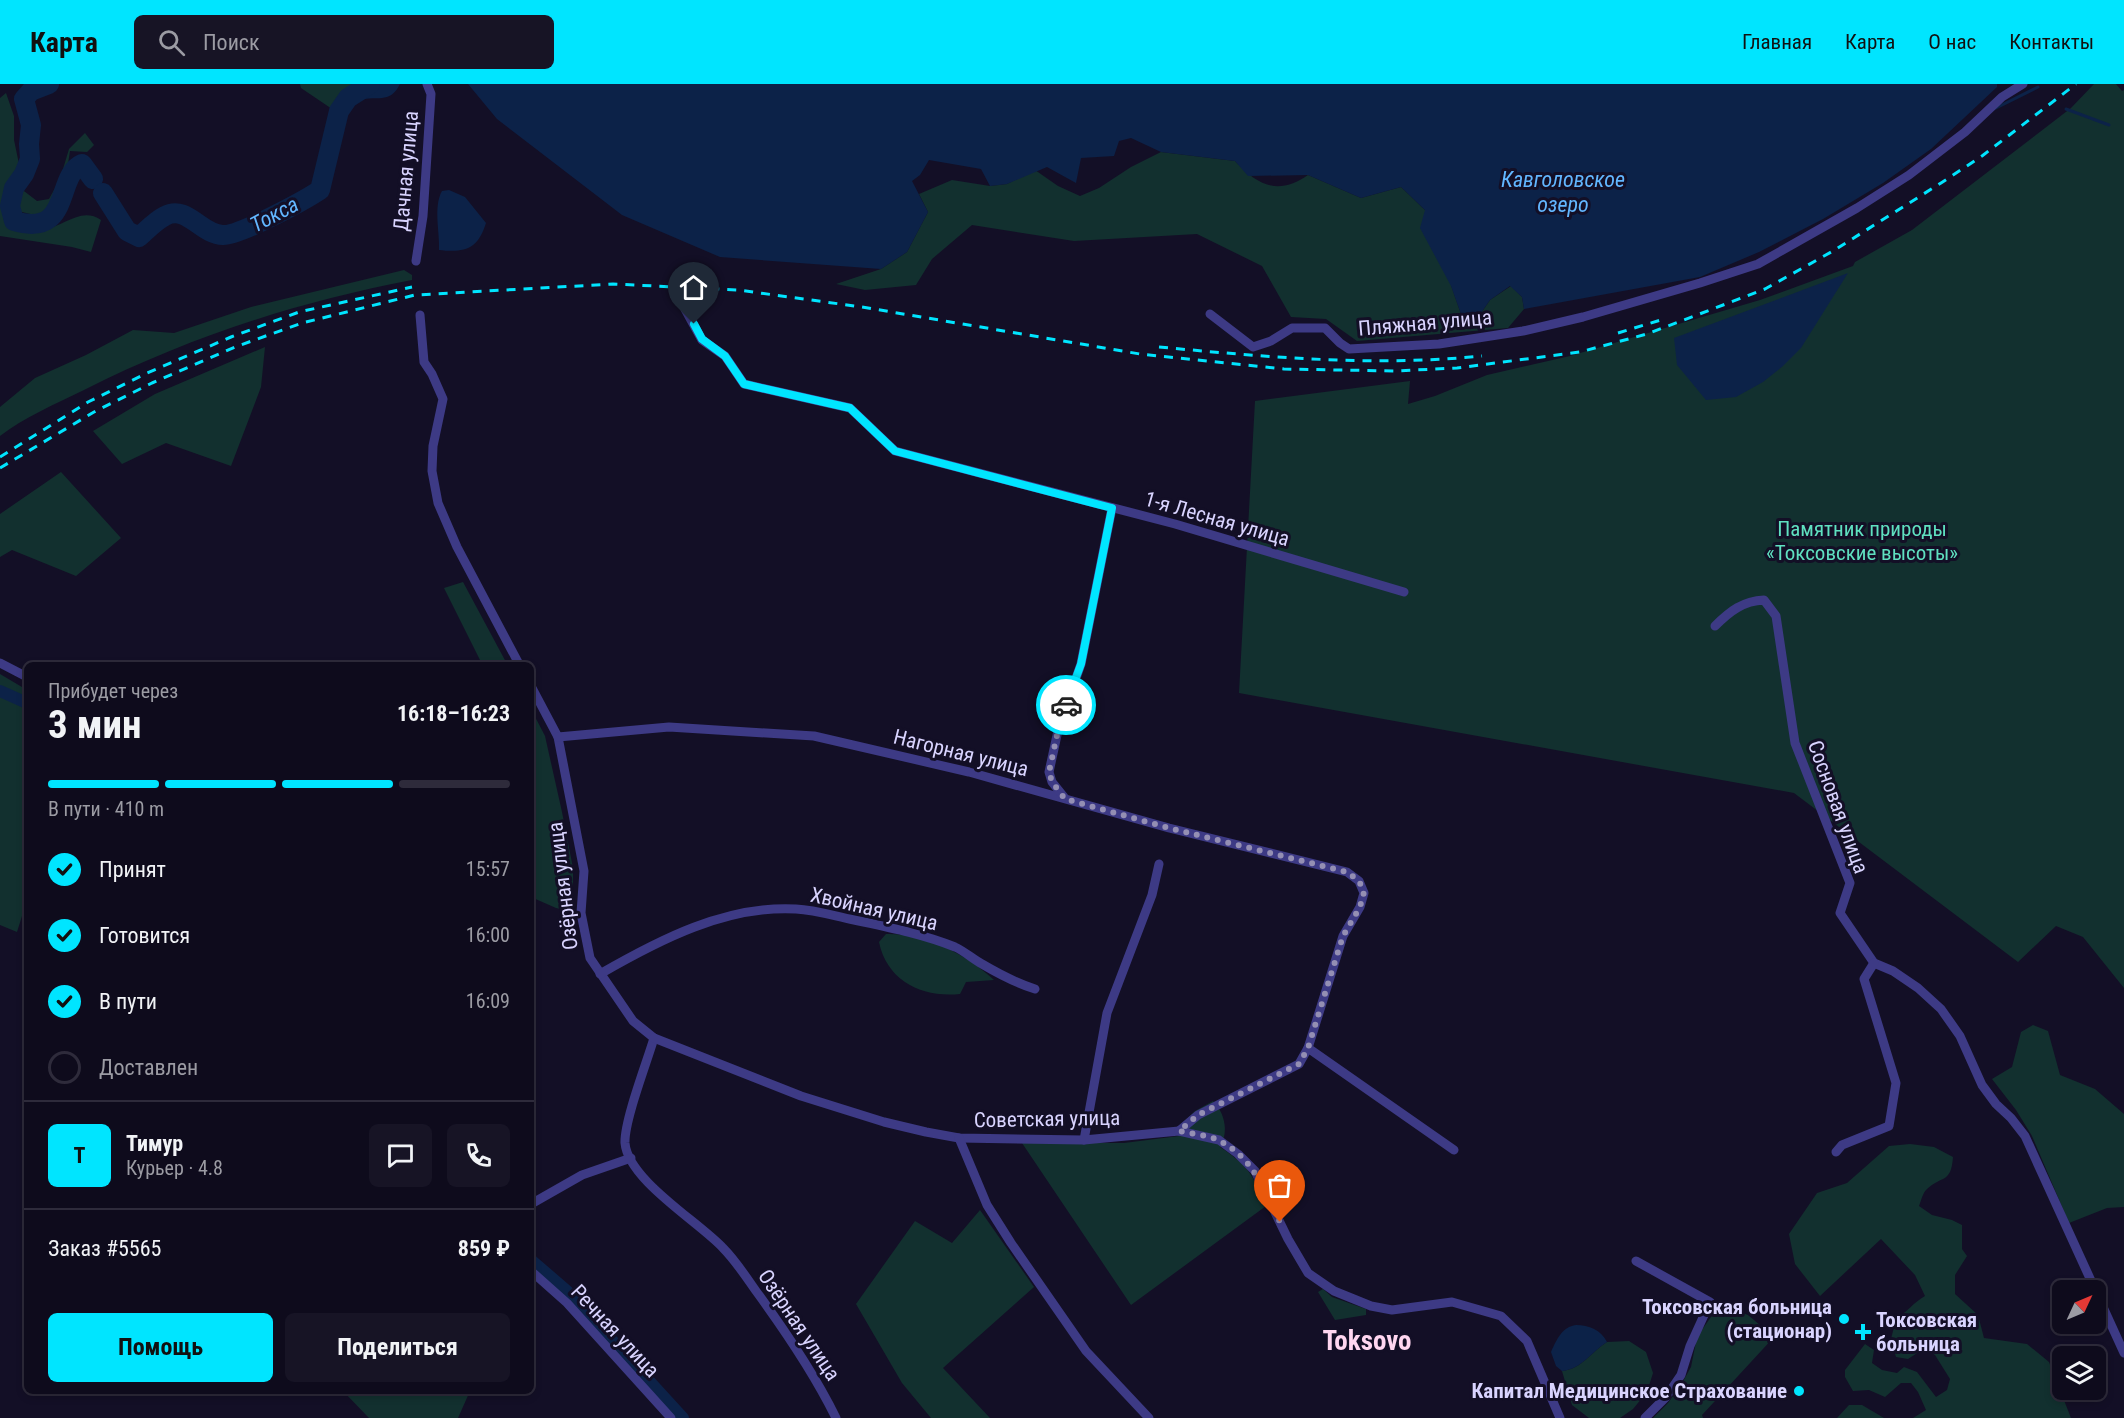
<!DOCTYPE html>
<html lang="ru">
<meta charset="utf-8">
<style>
:root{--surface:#0e0b1c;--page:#171425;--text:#f1f3f6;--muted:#9b9ba3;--line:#2e2b3b;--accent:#00e5ff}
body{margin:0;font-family:"Roboto Condensed",sans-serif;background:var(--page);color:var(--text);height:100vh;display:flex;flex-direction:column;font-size:22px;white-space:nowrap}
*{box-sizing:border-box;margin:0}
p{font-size:20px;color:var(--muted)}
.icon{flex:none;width:33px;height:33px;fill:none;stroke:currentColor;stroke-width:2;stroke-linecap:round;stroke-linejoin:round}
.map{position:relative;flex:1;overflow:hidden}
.side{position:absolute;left:24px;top:578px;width:510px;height:732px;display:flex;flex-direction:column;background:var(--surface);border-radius:9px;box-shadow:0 3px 9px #0003,0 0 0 2px var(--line)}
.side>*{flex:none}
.needle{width:39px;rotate:46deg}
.fabs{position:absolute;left:2052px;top:1196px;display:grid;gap:12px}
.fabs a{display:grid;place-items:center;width:54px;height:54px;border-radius:9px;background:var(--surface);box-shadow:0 3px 9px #0003,0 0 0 2px var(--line);font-size:30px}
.pin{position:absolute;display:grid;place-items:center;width:51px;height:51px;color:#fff;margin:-62px -26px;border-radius:50% 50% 50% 0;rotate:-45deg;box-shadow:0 0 6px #0007}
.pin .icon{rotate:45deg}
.courier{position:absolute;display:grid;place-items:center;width:60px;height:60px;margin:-30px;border:4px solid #00e5ff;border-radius:50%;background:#fff;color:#222;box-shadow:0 2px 8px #0007}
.head em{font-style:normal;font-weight:700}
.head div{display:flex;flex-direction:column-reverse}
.head{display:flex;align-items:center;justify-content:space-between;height:102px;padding:0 24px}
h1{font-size:39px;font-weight:700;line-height:45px}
.bar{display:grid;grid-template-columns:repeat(4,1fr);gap:9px 6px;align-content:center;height:72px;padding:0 24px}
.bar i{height:8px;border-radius:4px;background:var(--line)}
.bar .active{background:var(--accent)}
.bar p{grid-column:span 4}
.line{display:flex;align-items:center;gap:15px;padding:0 24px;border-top:2px solid var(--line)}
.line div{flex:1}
.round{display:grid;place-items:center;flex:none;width:63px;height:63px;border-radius:9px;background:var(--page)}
ol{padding:0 24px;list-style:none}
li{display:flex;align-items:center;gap:18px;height:66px}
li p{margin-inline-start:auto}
li .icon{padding:6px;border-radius:50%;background:var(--accent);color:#111;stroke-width:4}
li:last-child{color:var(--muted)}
li i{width:33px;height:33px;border:3px solid var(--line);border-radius:50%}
.button{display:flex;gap:12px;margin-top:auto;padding:12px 24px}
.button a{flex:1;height:69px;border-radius:9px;background:var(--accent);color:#111;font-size:24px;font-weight:700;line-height:69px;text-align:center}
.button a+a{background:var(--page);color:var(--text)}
header{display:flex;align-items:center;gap:36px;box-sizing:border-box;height:84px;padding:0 30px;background:var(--accent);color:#111}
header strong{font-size:28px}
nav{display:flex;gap:33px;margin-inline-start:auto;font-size:21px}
.search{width:420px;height:54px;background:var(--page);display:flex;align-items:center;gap:15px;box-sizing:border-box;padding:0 21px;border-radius:9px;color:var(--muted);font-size:22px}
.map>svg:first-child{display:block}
</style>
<header>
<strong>Карта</strong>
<div class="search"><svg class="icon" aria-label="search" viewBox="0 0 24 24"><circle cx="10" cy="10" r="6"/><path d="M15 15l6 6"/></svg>Поиск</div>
<nav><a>Главная</a><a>Карта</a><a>О нас</a><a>Контакты</a></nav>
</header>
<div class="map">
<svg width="2124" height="1334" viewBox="0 0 2124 1334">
<rect width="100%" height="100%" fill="#130f26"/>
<g fill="#12302f">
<polygon points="300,0 352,0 345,6 348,14 339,27 335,27 301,4"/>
<polygon points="2094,0 2116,0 2122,7 2124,6 2124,904 2083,853 2056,842 2018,878 1794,709 1239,609 1255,317 1410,297 1408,320 1435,312 1487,291 1570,272 1760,216 1853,182 1855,178 1912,146 2071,24"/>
<path d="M 6,9 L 14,32 L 14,56 L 19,80 L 10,101 L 7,122 L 11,139 C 21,142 33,146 44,145 C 64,143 81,122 101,136 L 91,168 L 72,163 L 0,152 L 0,14 Z"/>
<polygon points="85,49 94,61 87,68 70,67 67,86 55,120 44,129 34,131 18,127 14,119 20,104 37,117 49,115 60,95 69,65"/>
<path d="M 1161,68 L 1235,77 C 1257,101 1278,112 1308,91 L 1361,114 L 1401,103 L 1425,126 L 1461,230 L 1476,236 L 1490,216 L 1511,202 L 1522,213 L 1524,225 L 1508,244 L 1357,257 L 1326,235 L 1291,233 L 1262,182 L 1197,150 L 1074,157 L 972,141 L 932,175 L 916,201 L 865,206 L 836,200 L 881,185 L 907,168 L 928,128 L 919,110 L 952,96 L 990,102 L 1007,100 L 1035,86 L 1058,102 L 1080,112 L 1099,104 L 1131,83 Z"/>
<path d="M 404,186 L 412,191 L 412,196 C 297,218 189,253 84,306 C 57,319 23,334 0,352 L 0,323 L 35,294 L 86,271 L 133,246 L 174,249 L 251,223 Z"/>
<polygon points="265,263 261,303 231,382 166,359 122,380 93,347 155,310"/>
<polygon points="61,388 121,454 76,492 12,466 0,473 0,430"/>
<polygon points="463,498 507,580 482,580 444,504"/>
<polygon points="0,590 27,606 27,816 17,848 0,841"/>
<polygon points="531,625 545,652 562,728 573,784 573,814 570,827 556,824 531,813"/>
<path d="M 886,850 C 925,849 966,870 994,896 L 966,898 L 960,910 C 922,914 887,897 879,858 Z"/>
<polygon points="2033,941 2048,947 2060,991 2095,1005 2124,1030 2124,1123 2107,1124 2069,1139 2032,1052 2016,1026 1992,995 2012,983 2021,948"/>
<path d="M 1213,1017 C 1225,1029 1229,1048 1220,1063 C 1250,1083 1252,1090 1266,1122 L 1131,1221 L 1022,1059 L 1124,1059 L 1179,1052 L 1177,1044 L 1195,1027 Z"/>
<path d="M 1910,1060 L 1934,1063 L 1953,1073 C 1951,1100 1942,1091 1927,1105 C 1923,1108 1921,1117 1919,1122 L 1932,1131 L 1952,1136 L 1962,1141 L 1962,1165 L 1967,1172 L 1955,1191 L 1955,1210 L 1978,1231 L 1984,1254 L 2027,1260 L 2049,1278 L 2071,1334 L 1913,1334 L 1926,1326 L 1918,1308 L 1911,1299 L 1901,1299 L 1885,1313 L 1869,1306 L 1853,1307 L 1845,1293 L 1845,1286 L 1865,1260 L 1874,1266 L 1872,1279 L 1882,1286 L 1897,1289 L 1904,1283 L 1917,1288 L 1936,1313 L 1947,1306 L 1950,1295 L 1935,1271 L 1925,1264 L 1908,1275 L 1896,1273 L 1891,1255 L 1896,1235 C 1907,1228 1914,1218 1925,1212 L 1915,1191 L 1881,1155 L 1820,1212 L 1795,1180 L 1789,1150 L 1817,1109 L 1847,1099 L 1889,1062 Z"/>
<polygon points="980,1126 1034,1203 943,1284 990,1334 931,1334 902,1299 856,1220 915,1137 952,1159"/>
<polygon points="1323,1205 1332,1213 1366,1225 1366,1231 1335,1236 1318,1208"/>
<polygon points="1720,1220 1748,1231 1774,1253 1702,1331 1703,1334 1653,1334 1668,1319 1681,1301 1691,1283 1697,1253"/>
<path d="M 1629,1257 L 1646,1268 L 1653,1289 L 1647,1308 L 1633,1325 L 1620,1334 L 1589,1334 L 1572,1321 L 1562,1287 C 1582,1285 1591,1268 1607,1258 Z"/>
<polygon points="343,1307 470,1307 458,1334 369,1334"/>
<polygon points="1849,1321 1862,1321 1884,1334 1837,1334"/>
</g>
<g fill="#0c2248">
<path d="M 352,0 L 400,0 C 390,21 375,11 361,16 C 353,18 347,24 339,27 L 348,14 L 345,6 Z"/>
<polygon points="468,0 1997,0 1997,3 1931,65 1883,99 1823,135 1759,168 1700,193 1524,225 1522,213 1510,202 1490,216 1476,236 1461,230 1451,202 1420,144 1425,126 1401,103 1361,114 1308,91 1248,92 1235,77 1161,68 1131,54 1119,57 1114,72 1081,74 1076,99 1047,83 1007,100 990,102 981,85 929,76 920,91 912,97 928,128 907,168 881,185 720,173 622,131 497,35"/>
<path d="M 449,106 L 465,113 L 486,139 C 478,165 465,169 439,166 C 440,148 433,123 442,107 Z"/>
<polygon points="1848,189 1801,264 1783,282 1763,298 1736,313 1706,316 1677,281 1674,254"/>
<path d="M 1576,1241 C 1589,1241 1601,1246 1607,1258 C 1591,1268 1582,1285 1562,1287 L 1556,1282 L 1551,1268 C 1557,1255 1562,1243 1576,1241 Z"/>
</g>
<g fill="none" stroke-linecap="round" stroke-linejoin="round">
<g stroke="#0c2248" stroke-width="3">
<polyline points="1996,24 2038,3"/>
<polyline points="2066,25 2109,41"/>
</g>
<g stroke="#0c2248" stroke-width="12">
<polyline points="0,607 27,619"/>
<polyline points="531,1176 567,1207 683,1334"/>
</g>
<g stroke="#0c2248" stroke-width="20">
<path d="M 49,0 L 31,7 L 24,15 L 31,41 L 29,60 L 30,75 L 24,90 L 14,104 L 10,122 L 14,137 C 72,154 55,92 82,80 L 93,95"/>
<path d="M 103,109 L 127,147 L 139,153 C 147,146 155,137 165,132 C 187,120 201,151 223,151 C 239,152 305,116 320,106 L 339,27 L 348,14 L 370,0"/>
</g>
<g stroke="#3d3a85" stroke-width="9">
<polyline points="416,177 423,132 431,10 427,0"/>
<polyline points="685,225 702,256 725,272 744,300 850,324 895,367 1175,440 1404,508"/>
<polyline points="1210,230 1253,263 1271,257 1292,244 1325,244 1340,259 1349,265 1439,260 1523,247 1583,233 1700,199 1758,180 1857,124 1909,91 1965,48 2002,13 2023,0"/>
<polyline points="420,231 424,278 432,290 443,315 433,362 432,387 438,419 457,463 519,580"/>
<path d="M 1715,542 C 1730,527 1743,517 1764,516 L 1776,532 L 1795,659 L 1850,799 L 1840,829 L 1874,879 L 1893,887 L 1918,904 L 1941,925 L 1960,952 L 1982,1001 L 1996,1020 L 2011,1034 L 2025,1052 L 2124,1269"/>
<polyline points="0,579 27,593"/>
<path d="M 531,602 L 558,653 L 584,787 L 581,829 L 590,874 L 633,937 L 654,954 C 647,978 624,1037 625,1059 C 628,1096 699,1138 723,1164 C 736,1177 746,1193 756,1207 C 786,1248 814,1289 836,1334"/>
<polyline points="558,653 669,643 814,652 969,688 1169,744 1347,788 1359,797 1364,809 1360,823 1343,852 1308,964 1454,1066"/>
<polyline points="1064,713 1052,698 1049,688 1059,642 1081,580 1112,424"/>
<path d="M 600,890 C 659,856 726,821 796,825 C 816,826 834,832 854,836 C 887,843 923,850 955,863 C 964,867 973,875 982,880 C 999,890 1016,899 1035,905"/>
<polyline points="654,954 801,1012 884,1038 926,1048 959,1054 1084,1056 1179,1047 1219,1056 1238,1070 1255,1087 1288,1155 1308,1189 1334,1207 1371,1222 1392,1226 1452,1218 1501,1232 1527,1257 1560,1334"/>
<polyline points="1179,1047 1198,1031 1299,980 1308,964"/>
<polyline points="959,1054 987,1121 1011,1159 1086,1267 1149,1334"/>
<polyline points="1084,1056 1107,929 1152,811 1159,780"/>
<polyline points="1836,1068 1842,1061 1889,1042 1896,999 1864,895 1874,879"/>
<polyline points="531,1120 582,1091 631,1074"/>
<polyline points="1636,1177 1710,1218 1690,1262 1681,1291 1666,1313 1645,1334"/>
<polyline points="531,1187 567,1219 671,1334"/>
</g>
<g stroke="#00e5ff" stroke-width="3" stroke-dasharray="9 8" stroke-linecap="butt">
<polyline points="1618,249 1664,235"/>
<path d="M 1159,263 C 1267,273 1374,283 1482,272"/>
<polyline points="0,373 88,318 147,289 231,253 299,228 412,203"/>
<polyline points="0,384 94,328 152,299 235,263 302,239 415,211 613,200 738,206 862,223 1140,270 1284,285 1394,287 1457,284 1580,268 1647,250 1765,205 1833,167 1941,99 1982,72 2076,0"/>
</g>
</g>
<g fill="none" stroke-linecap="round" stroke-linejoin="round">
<path stroke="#948fb3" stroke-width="6" stroke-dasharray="0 10.8" d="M 1066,621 L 1059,642 L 1049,688 L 1052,698 L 1065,715 L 1169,744 L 1347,788 L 1359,797 L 1364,808 L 1360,823 L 1343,852 L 1308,964 L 1299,980 L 1198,1031 L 1179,1047 C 1192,1050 1209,1051 1220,1057 C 1254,1075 1264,1106 1280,1138"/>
<polyline stroke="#00e5ff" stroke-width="8" points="694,240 702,255 725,272 744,300 850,324 895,367 1112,424 1081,580 1066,621"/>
</g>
<g fill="#00e5ff" stroke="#130f26" stroke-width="2">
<circle cx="1844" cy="1235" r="6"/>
<path d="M1860 1239h6v6h6v6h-6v6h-6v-6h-6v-6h6z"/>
<circle cx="1799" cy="1307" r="6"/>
</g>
<g text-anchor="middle" stroke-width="6" stroke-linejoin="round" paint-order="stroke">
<g font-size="21" fill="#d9d4ff" stroke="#130f26">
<text transform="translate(406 87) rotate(-85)" y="7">Дачная улица</text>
<text transform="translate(1425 239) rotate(-5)" y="7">Пляжная улица</text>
<text transform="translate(1217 435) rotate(16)" y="7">1-я Лесная улица</text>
<text transform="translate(961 669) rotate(14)" y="7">Нагорная улица</text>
<text transform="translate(1838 723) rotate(70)" y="7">Сосновая улица</text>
<text transform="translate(563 802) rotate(-97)" y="7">Озёрная улица</text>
<text transform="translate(874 825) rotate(13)" y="7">Хвойная улица</text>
<text transform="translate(1047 1035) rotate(-1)" y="7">Советская улица</text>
<text transform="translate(799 1241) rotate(56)" y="7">Озёрная улица</text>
<text transform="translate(615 1247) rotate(47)" y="7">Речная улица</text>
</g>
<g font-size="21" fill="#5fe0c0" stroke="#130f26">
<text x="1862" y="452">Памятник природы<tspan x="1862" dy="24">«Токсовские высоты»</tspan></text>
</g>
<g font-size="21" font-weight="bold" fill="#d9d4ff" stroke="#130f26" text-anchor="end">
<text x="1832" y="1230">Токсовская больница<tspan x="1832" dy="24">(стационар)</tspan></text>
<text x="1876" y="1243" text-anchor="start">Токсовская<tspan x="1876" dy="24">больница</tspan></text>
<text x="1787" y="1314">Капитал Медицинское Страхование</text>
</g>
<g font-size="22" font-style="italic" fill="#62b6ff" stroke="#130f26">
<text x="1563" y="103">Кавголовское<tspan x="1563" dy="25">озеро</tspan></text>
<text transform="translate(274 130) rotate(-28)" y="8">Токса</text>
</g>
<g font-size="27" font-weight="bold" fill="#ffd6f0" stroke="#130f26">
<text x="1367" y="1266">Toksovo</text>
</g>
</g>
</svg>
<div class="fabs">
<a><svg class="needle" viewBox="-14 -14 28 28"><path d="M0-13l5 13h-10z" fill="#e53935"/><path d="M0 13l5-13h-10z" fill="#9b9ba3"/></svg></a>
<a><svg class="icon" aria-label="layers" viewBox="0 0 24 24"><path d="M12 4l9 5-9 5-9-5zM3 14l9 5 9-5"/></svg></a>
</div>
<div class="pin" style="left:1280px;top:1138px;background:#ea580c"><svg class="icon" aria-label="bag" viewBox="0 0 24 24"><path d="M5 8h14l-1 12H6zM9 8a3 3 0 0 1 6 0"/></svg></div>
<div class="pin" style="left:694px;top:240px;background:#1f2937"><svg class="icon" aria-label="home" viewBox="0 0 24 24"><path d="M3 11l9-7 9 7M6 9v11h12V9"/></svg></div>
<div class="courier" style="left:1066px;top:621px"><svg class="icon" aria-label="car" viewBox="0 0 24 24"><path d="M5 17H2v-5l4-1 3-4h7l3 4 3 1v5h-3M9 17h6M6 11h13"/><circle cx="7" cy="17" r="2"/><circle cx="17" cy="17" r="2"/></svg></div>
<section class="side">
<div class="head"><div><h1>3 мин</h1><p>Прибудет через</p></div><em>16:18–16:23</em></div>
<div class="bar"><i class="active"></i><i class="active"></i><i class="active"></i><i></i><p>В пути · 410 m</p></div>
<ol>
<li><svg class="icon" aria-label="check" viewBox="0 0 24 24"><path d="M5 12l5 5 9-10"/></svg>Принят<p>15:57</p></li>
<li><svg class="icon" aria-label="check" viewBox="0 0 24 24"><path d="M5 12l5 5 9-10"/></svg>Готовится<p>16:00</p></li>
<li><svg class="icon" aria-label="check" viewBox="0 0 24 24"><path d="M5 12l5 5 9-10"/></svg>В пути<p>16:09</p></li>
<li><i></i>Доставлен</li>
</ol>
<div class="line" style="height:108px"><b class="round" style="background:var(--accent);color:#111">Т</b><div><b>Тимур</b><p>Курьер · 4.8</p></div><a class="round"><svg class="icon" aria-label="chat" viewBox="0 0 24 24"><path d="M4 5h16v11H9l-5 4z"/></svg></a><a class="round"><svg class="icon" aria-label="phone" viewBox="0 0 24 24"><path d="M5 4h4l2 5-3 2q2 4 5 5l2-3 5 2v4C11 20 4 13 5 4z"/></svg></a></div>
<div class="line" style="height:78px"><div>Заказ #5565</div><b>859 ₽</b></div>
<div class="button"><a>Помощь</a><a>Поделиться</a></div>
</section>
</div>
